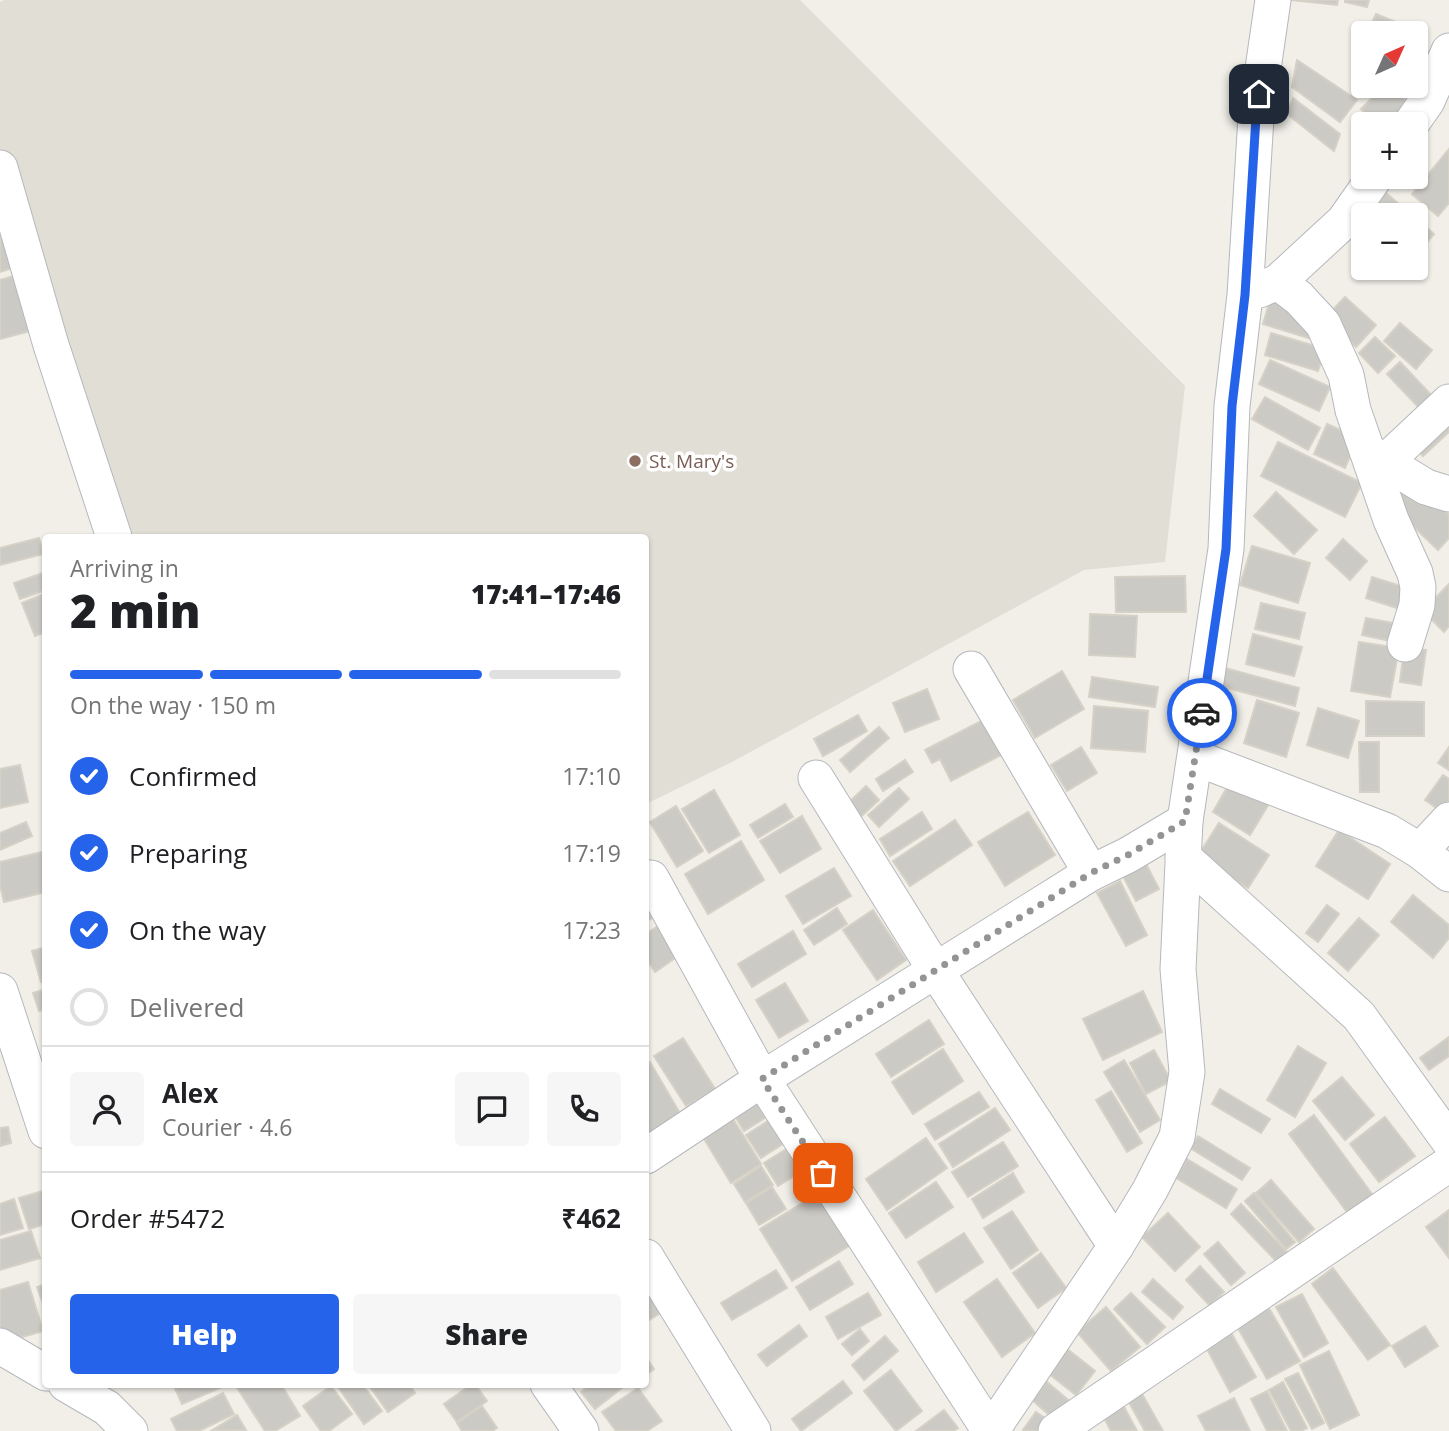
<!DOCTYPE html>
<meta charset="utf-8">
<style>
:root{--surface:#fff;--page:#f6f6f6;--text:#202124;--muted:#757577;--line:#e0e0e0;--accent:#2563eb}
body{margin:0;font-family:"Open Sans",sans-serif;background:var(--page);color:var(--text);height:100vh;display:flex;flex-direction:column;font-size:26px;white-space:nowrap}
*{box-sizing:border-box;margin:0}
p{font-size:23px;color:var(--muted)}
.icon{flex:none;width:38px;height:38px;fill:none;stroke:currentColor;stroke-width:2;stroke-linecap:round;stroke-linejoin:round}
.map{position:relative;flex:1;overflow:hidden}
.drawer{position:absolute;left:42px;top:534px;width:607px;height:854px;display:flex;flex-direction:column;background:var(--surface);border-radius:7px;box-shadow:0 2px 5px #0004}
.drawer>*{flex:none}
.needle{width:46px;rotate:45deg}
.controls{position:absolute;left:1351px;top:21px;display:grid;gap:14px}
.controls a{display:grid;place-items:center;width:77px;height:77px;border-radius:7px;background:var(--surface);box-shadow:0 2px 5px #0004;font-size:35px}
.pin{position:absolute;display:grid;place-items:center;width:60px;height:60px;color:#fff;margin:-30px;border-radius:14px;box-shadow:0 4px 10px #0006}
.courier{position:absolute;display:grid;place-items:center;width:70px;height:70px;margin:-35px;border:5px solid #2563eb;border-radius:50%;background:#fff;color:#222;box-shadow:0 2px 9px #0007}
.summary em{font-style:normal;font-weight:800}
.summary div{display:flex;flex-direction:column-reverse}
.summary{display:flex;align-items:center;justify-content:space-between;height:119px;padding:0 28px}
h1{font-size:46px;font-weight:800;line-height:52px}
.bar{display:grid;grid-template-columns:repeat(4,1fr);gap:10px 7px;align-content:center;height:84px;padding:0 28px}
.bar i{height:9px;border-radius:5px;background:var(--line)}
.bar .selected{background:var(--accent)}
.bar p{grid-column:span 4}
.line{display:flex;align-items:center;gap:18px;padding:0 28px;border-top:2px solid var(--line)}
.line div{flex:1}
.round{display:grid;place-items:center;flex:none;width:74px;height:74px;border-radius:7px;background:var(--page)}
ol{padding:0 28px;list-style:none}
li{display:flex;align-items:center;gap:21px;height:77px}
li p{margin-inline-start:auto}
li .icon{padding:7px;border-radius:50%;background:var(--accent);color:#fff;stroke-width:4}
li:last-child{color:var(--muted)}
li i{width:38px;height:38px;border:4px solid var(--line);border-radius:50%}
.action{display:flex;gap:14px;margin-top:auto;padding:14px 28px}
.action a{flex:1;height:80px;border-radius:7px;background:var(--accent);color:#fff;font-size:28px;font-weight:800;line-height:80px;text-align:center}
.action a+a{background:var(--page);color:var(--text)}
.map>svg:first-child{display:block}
</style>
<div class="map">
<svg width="1449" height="1431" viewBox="0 0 1449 1431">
<rect width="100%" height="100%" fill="#f1efe8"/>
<polygon fill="#e1ded6" points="4,0 800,0 1185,386 1165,562 1084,570 732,762 646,804 646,537 117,537 0,160 0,2"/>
<g fill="#cccac5" stroke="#d6d1c6" stroke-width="2">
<polygon points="1291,0 1338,0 1337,5"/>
<polygon points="1345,0 1369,0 1367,7 1345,2"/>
<polygon points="1376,14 1425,34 1418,49 1416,48 1416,33 1379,33 1369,29"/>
<polygon points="1297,60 1357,100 1340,122 1292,87"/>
<polygon points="1384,86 1391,86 1412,107 1394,124 1376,124 1361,109"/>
<polygon points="1293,98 1340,134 1334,151 1287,114"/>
<polygon points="1449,149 1449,203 1438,216 1412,194"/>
<polygon points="1380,188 1412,215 1363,215 1363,246 1344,230"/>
<polygon points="1416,218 1434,234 1416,255"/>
<polygon points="2,234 12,268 0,272 0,235"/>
<polygon points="1389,268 1405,268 1398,276"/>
<polygon points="14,276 30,331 0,339 0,280"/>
<polygon points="1271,297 1321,330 1318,341 1263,324"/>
<polygon points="1345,297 1376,325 1356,347 1325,318"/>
<polygon points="1400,323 1432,350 1416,369 1384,341"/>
<polygon points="1271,333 1325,349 1318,371 1265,355"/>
<polygon points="1375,337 1395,356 1378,373 1359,353"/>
<polygon points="1270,360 1330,387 1319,411 1259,384"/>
<polygon points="1400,362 1436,400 1423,412 1387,374"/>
<polygon points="1265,397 1320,428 1308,450 1252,419"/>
<polygon points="1449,411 1449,432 1423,456 1413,444"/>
<polygon points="1327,424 1358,438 1345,468 1314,454"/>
<polygon points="1278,442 1362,483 1345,517 1261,476"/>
<polygon points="1414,481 1449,515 1449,538 1438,550 1391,505"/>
<polygon points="1276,492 1317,530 1294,554 1254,516"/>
<polygon points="39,538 43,554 0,565 0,548"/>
<polygon points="1343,539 1367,561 1350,580 1326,558"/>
<polygon points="1252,546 1310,563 1298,603 1240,585"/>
<polygon points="46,572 46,590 20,599 14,583"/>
<polygon points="1185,576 1186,612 1116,612 1115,577"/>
<polygon points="1372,577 1413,590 1406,611 1366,598"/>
<polygon points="1449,584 1449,626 1444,632 1423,611"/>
<polygon points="46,593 46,632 35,636 22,603"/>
<polygon points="1261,603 1305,613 1299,639 1255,629"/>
<polygon points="1090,614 1137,616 1135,657 1089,655"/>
<polygon points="1366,618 1404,625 1400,643 1362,635"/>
<polygon points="1253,634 1302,647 1294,676 1246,664"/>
<polygon points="1359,642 1399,648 1390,697 1351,691"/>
<polygon points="1404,648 1426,650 1421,685 1400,682"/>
<polygon points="1225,668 1299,688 1295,706 1220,686"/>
<polygon points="1062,671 1084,709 1035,738 1013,700"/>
<polygon points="1092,677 1158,687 1155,707 1089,697"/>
<polygon points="927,689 939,719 905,732 893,703"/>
<polygon points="1257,700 1299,713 1286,757 1244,743"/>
<polygon points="1366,701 1424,702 1424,736 1366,736"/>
<polygon points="1094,706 1148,711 1145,752 1091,748"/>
<polygon points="1318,708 1359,721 1348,758 1307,745"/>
<polygon points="858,715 867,731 823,756 814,739"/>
<polygon points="985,719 1009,751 951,781 940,759 932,763 925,750"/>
<polygon points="879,727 889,738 850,772 840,760"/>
<polygon points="1359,742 1379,742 1379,792 1360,792"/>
<polygon points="1081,747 1097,773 1067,791 1051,765"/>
<polygon points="1449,747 1449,770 1438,763"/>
<polygon points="905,760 913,772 883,791 876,779"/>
<polygon points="20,765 28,802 0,808 0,769"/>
<polygon points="1443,775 1449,779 1449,800 1441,811 1425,800"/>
<polygon points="1232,779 1270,802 1250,835 1213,812"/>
<polygon points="866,786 879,800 856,821 844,807"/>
<polygon points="899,788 909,799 879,827 868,815"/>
<polygon points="714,790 740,835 709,853 682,809"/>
<polygon points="785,804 793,817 758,838 750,825"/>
<polygon points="676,806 703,851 677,867 650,822"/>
<polygon points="922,812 932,829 890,856 880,839"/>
<polygon points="1028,812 1055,855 1005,886 978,842"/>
<polygon points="802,816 821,849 780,873 760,841"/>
<polygon points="955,820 972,845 910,886 893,861"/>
<polygon points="26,822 32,836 0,850 0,833"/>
<polygon points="1219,823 1269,855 1248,888 1198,856"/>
<polygon points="1339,830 1390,864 1368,899 1316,866"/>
<polygon points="741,841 764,880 708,914 685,874"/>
<polygon points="46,851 46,892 4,902 0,885 0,862"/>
<polygon points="1145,862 1159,889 1136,901 1122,874"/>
<polygon points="834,868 851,896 803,924 786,896"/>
<polygon points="1120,881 1147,935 1126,946 1097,893"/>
<polygon points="1413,895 1449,925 1449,938 1433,958 1391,922"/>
<polygon points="1327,905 1339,914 1318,942 1306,933"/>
<polygon points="646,908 652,918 646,922"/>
<polygon points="837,908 847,924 814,945 804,930"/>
<polygon points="873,910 906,960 877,980 843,930"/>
<polygon points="1359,918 1379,935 1348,971 1328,953"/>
<polygon points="661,924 681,954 655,972 646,958 646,934"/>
<polygon points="793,931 806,954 752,987 738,964"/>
<polygon points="46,947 46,981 41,982 32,951"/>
<polygon points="785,983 808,1021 779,1038 756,1000"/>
<polygon points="46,989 46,1009 39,1011 33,993"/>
<polygon points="1143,991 1162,1032 1103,1060 1083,1019"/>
<polygon points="929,1020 944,1044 891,1077 876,1054"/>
<polygon points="1449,1037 1449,1056 1429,1070 1420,1058"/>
<polygon points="683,1038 715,1089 686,1106 654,1056"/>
<polygon points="1298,1046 1326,1063 1295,1117 1267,1100"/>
<polygon points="943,1049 963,1081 913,1114 892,1082"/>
<polygon points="1154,1050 1171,1081 1146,1094 1130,1063"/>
<polygon points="1124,1060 1160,1120 1140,1132 1104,1072"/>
<polygon points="650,1062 682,1117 646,1138 646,1065"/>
<polygon points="1342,1077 1374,1115 1345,1140 1313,1101"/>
<polygon points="1220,1089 1270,1119 1261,1133 1212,1104"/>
<polygon points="1111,1091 1142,1143 1127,1152 1096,1100"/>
<polygon points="979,1092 989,1107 935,1140 925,1124"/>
<polygon points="761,1100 770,1115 744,1131 735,1116"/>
<polygon points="995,1108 1010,1130 953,1167 939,1144"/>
<polygon points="1314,1115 1375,1198 1350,1216 1289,1134"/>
<polygon points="1385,1117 1415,1156 1379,1182 1350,1144"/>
<polygon points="733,1119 761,1164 731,1183 703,1137"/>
<polygon points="771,1119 786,1142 761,1158 746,1135"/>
<polygon points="8,1127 11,1143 0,1146 0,1128"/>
<polygon points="1198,1136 1250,1168 1242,1180 1190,1148"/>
<polygon points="926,1138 947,1168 887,1210 866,1179"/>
<polygon points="1003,1142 1018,1166 968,1197 952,1172"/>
<polygon points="791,1146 806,1169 778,1186 764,1163"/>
<polygon points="1187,1159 1237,1189 1226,1208 1176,1178"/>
<polygon points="761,1166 773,1185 745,1202 734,1184"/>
<polygon points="1013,1173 1024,1192 983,1218 972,1199"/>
<polygon points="1271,1180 1314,1229 1299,1242 1256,1193"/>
<polygon points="936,1182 953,1207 906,1238 889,1213"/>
<polygon points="772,1187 786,1209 759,1225 746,1203"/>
<polygon points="46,1190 46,1224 29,1229 19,1198"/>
<polygon points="822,1191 854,1243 792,1281 760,1229"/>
<polygon points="1254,1193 1295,1242 1286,1249 1245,1201"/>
<polygon points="14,1199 23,1228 0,1235 0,1204"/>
<polygon points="1241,1204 1287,1252 1277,1262 1231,1214"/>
<polygon points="1449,1210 1449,1258 1426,1227"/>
<polygon points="1012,1211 1038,1250 1011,1269 984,1228"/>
<polygon points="1168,1213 1200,1247 1175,1271 1142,1237"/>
<polygon points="31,1231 40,1258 0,1270 0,1240"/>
<polygon points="964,1233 983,1262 936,1292 918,1262"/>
<polygon points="1218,1242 1245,1273 1231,1285 1204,1254"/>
<polygon points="1041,1253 1066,1288 1038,1308 1013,1273"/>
<polygon points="839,1261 853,1284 810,1310 796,1287"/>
<polygon points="1200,1266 1224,1292 1210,1306 1186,1280"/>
<polygon points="1333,1268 1390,1345 1368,1360 1312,1284"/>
<polygon points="776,1270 787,1288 732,1320 721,1303"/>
<polygon points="997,1279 1035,1333 1002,1357 964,1302"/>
<polygon points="1153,1279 1183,1307 1173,1319 1142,1292"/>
<polygon points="28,1282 43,1331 5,1342 0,1327 0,1290"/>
<polygon points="46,1284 46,1312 37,1287"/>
<polygon points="654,1287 667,1309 646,1322 646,1291"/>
<polygon points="868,1293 881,1315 838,1339 826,1317"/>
<polygon points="1131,1293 1165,1327 1147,1344 1114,1309"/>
<polygon points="1302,1294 1328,1343 1304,1357 1276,1307"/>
<polygon points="1267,1305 1300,1361 1267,1379 1235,1323"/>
<polygon points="1106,1307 1140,1347 1111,1371 1077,1332"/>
<polygon points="1225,1322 1256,1377 1230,1392 1200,1336"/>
<polygon points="799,1325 807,1336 767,1366 758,1355"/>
<polygon points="1425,1326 1438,1346 1405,1367 1392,1346"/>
<polygon points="860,1329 869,1341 852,1355 842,1344"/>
<polygon points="885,1336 898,1351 864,1380 852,1365"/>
<polygon points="1066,1348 1095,1371 1076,1395 1048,1373"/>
<polygon points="1329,1351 1359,1415 1330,1429 1300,1365"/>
<polygon points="646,1357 654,1369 646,1375"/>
<polygon points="891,1370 922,1411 896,1431 864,1391"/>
<polygon points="1298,1373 1324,1423 1312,1429 1285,1379"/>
<polygon points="843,1381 852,1393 801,1431 792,1419"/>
<polygon points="1047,1382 1072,1403 1056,1421 1032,1400"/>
<polygon points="1283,1382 1307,1428 1301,1431 1291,1431 1269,1390"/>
<polygon points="173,1384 227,1384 227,1385 182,1404"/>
<polygon points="239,1384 281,1384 300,1416 275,1431 265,1431 236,1386"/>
<polygon points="336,1384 362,1384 382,1411 364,1424"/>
<polygon points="368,1384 409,1384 415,1393 388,1412"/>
<polygon points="472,1384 475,1384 487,1401 457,1422 444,1404"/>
<polygon points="591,1384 627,1384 595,1409 581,1392"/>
<polygon points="331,1386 352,1414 329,1431 321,1431 303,1406"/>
<polygon points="638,1388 662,1421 647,1431 616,1431 602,1412"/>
<polygon points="1267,1391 1287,1431 1267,1431 1251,1399"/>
<polygon points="1141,1392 1163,1431 1145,1431 1127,1399"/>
<polygon points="223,1393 234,1414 199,1431 177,1431 171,1419"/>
<polygon points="1234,1398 1250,1431 1206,1431 1198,1416"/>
<polygon points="1123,1405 1137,1431 1111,1431 1103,1416"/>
<polygon points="482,1406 497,1428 492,1431 462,1431 457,1423"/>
<polygon points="944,1410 958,1428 954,1431 916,1431"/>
<polygon points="1036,1412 1049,1421 1041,1431 1024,1431 1023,1430"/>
<polygon points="237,1415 246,1430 211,1431"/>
</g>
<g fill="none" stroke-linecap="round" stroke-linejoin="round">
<defs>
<g id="minor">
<polyline points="1411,124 1427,101 1449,51"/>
<polyline points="0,168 51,345 114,537"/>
<polyline points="1278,282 1299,298 1323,324 1346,375 1353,410 1391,520 1415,573 1418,587 1417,605 1405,644"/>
<polyline points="1259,290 1278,282 1344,221 1375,177"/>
<polyline points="1367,451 1426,487 1449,494"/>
<polyline points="1385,462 1449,402"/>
<polyline points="971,669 1091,873"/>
<polyline points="1196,758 1387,831 1420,851 1449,874"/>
<polyline points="816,778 936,971 1116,1246"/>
<polyline points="1420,851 1449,820"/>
<polyline points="1183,857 1359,1016 1449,1141"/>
<polyline points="651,878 762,1079 990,1431"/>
<polyline points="0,991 46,1131"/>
<polyline points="646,1156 762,1079 1091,873 1128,855 1185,821"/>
<polyline points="646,1257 753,1431"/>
<polyline points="0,1346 46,1373"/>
<polyline points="66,1384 107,1408 130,1431"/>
<polyline points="548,1384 581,1431"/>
<polyline points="991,1431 1116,1246 1150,1190 1177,1137 1187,1072 1178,969 1185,821 1226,549 1232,406 1245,295 1256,117 1273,0"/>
<polyline points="1056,1431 1449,1164"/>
</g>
</defs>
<use href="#minor" stroke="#b5b8bc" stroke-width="37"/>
<use href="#minor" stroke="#fff" stroke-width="35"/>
</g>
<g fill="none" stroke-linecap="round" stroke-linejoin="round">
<polyline stroke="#929495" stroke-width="7" stroke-dasharray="0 12.6" points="823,1173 762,1079 1091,873 1128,855 1185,821 1202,713"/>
<polyline stroke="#2563eb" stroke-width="9" points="1202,713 1226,549 1232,406 1245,295 1256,117 1259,94"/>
</g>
<circle fill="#8d6e63" stroke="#fff" stroke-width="2.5" cx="635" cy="461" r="7"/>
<g text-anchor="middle" stroke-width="7" stroke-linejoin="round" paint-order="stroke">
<g font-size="19" fill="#785e54" stroke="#fff" text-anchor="start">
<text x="649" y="468">St. Mary's</text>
</g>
</g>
</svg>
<div class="controls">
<a><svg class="needle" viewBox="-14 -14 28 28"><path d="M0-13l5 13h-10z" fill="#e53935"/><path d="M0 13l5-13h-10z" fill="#757577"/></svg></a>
<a>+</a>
<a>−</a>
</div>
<div class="pin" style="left:823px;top:1173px;background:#ea580c"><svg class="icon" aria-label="bag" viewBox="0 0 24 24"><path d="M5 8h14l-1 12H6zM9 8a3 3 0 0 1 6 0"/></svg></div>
<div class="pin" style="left:1259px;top:94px;background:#1f2937"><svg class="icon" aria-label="home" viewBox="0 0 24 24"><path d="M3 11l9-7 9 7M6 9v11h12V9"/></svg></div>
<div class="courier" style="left:1202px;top:713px"><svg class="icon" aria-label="car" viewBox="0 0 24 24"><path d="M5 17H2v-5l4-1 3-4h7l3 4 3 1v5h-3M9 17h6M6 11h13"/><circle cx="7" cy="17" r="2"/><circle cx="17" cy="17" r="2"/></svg></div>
<section class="drawer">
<div class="summary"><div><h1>2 min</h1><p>Arriving in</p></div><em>17:41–17:46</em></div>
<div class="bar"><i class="selected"></i><i class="selected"></i><i class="selected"></i><i></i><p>On the way · 150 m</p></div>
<ol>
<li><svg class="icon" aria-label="check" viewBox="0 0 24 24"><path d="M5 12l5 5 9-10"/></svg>Confirmed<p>17:10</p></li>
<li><svg class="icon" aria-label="check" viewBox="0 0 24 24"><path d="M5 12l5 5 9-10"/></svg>Preparing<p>17:19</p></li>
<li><svg class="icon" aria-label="check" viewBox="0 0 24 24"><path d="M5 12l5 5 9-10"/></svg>On the way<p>17:23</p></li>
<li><i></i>Delivered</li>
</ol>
<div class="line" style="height:126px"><a class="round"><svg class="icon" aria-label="person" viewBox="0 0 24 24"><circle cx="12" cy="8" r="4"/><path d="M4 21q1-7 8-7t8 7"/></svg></a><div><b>Alex</b><p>Courier · 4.6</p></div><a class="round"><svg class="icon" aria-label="chat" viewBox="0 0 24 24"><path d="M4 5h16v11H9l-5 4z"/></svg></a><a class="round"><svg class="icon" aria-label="phone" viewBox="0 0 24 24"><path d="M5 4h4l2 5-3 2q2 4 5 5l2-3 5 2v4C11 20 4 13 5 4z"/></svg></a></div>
<div class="line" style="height:91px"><div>Order #5472</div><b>₹462</b></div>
<div class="action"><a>Help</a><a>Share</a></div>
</section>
</div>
